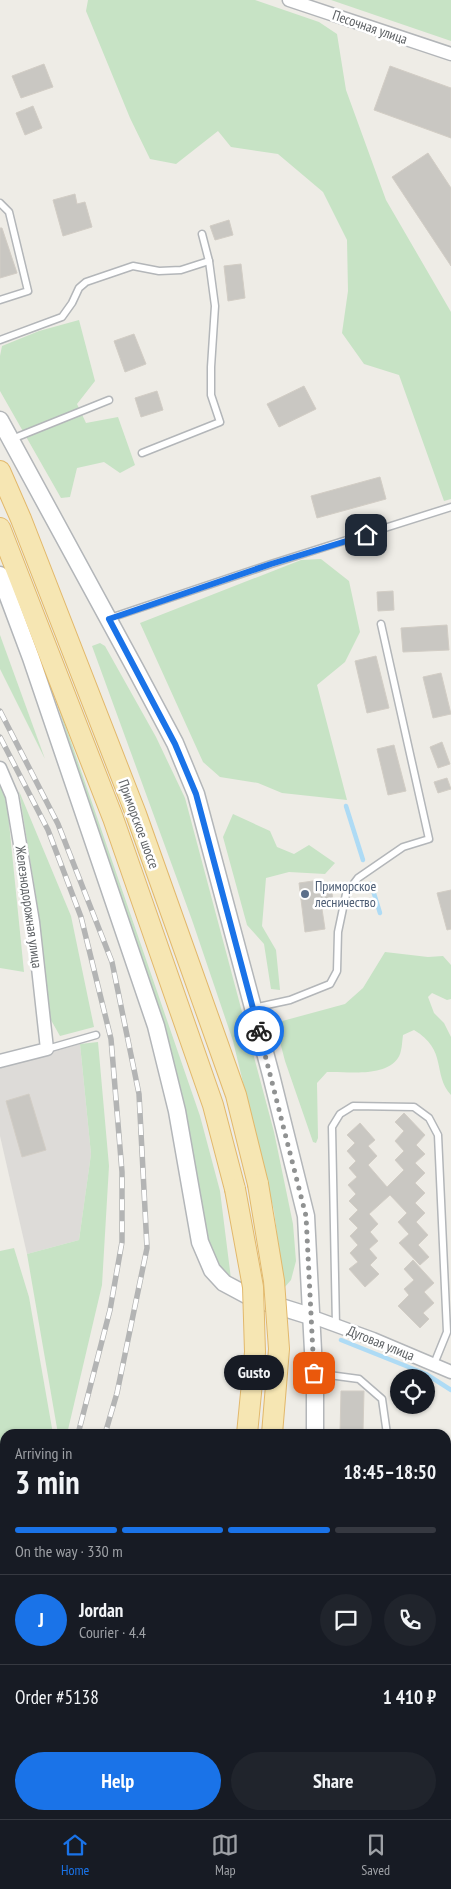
<!DOCTYPE html>
<meta charset="utf-8">
<style>
:root{--surface:#171b24;--page:#20242c;--text:#f1f3f6;--muted:#9ea1a6;--line:#363941;--accent:#1a73e8}
body{margin:0;font-family:"PT Sans Narrow",sans-serif;background:var(--page);color:var(--text);height:100vh;display:flex;flex-direction:column;font-size:19px;white-space:nowrap}
*{box-sizing:border-box;margin:0}
p{font-size:16px;color:var(--muted)}
.icon{flex:none;width:28px;height:28px;fill:none;stroke:currentColor;stroke-width:2;stroke-linecap:round;stroke-linejoin:round}
.map{position:relative;flex:1;overflow:hidden}
.sheet{position:absolute;left:0px;top:1429px;width:451px;height:391px;display:flex;flex-direction:column;background:var(--surface);border-radius:15px 15px 0 0;box-shadow:0 1px 4px #0004}
.sheet>*{flex:none}
.buttons{position:absolute;left:390px;top:1369px;display:grid;gap:10px}
.buttons a{display:grid;place-items:center;width:45px;height:45px;border-radius:50%;background:var(--surface);box-shadow:0 1px 4px #0004;font-size:25px}
.pin{position:absolute;display:grid;place-items:center;width:42px;height:42px;color:#fff;margin:-21px;border-radius:10px;box-shadow:0 2px 8px #0006}
.courier{position:absolute;display:grid;place-items:center;width:50px;height:50px;margin:-25px;border:4px solid #1a73e8;border-radius:50%;background:#fff;color:#222;box-shadow:0 1px 6px #0007}
.bubble{position:absolute;height:35px;border-radius:18px;background:var(--surface);box-shadow:0 1px 4px #0004;font-size:16px;font-weight:700;line-height:35px;text-align:center}
.summary em{font-style:normal;font-weight:700}
.summary div{display:flex;flex-direction:column-reverse}
.summary{display:flex;align-items:center;justify-content:space-between;height:85px;padding:0 15px}
h1{font-size:32px;font-weight:700;line-height:38px}
.bar{display:grid;grid-template-columns:repeat(4,1fr);gap:8px 5px;align-content:center;height:60px;padding:0 15px}
.bar i{height:6px;border-radius:4px;background:var(--line)}
.bar .current{background:var(--accent)}
.bar p{grid-column:span 4}
.line{display:flex;align-items:center;gap:12px;padding:0 15px;border-top:1px solid var(--line)}
.line div{flex:1}
.round{display:grid;place-items:center;flex:none;width:52px;height:52px;border-radius:26px;background:var(--page)}
.primary-button{display:flex;gap:10px;margin-top:auto;padding:10px 15px}
.primary-button a{flex:1;height:58px;border-radius:30px;background:var(--accent);color:#fff;font-size:20px;font-weight:700;line-height:58px;text-align:center}
.primary-button a+a{background:var(--page);color:var(--text)}
.tabs{display:flex;justify-content:space-around;align-items:center;height:70px;border-top:1px solid var(--line);background:var(--surface);font-size:14px;color:var(--muted)}
.tabs a{display:grid;justify-items:center;gap:2px}
.tabs .current{color:var(--accent)}
.map>svg:first-child{display:block}
</style>
<div class="map">
<svg width="451" height="1819" viewBox="0 0 451 1819">
<rect width="100%" height="100%" fill="#eeece6"/>
<polygon fill="#dddbd8" points="80,1044 91,1154 79,1240 27,1254 0,1136 0,1066"/>
<g fill="#c7e3c5">
<polygon points="88,0 255,0 319,22 337,34 346,90 386,200 451,312 451,499 444,501 399,375 364,364 342,333 348,291 347,240 323,192 278,154 231,147 218,131 176,164 150,159 130,118 86,11"/>
<polygon points="331,0 451,0 451,41"/>
<polygon points="79,320 95,381 77,404 86,423 118,417 135,465 120,473 104,462 77,468 70,497 61,498 0,391 0,356 2,346 39,331"/>
<polygon points="321,559 349,581 360,632 345,662 317,685 347,800 282,793 258,783 220,777 203,762 140,623 301,560"/>
<polygon points="0,635 45,759 0,669"/>
<polygon points="100,643 105,646 156,737 185,798 274,1132 293,1224 296,1261 291,1280 284,1288 274,1211 233,1041 192,920 92,646"/>
<polygon points="48,675 200,1116 220,1191 231,1279 216,1266 203,1238 179,1089"/>
<polygon points="0,783 6,793 24,972 0,968"/>
<polygon points="19,791 71,916 94,1027 60,1036 47,1013 39,915"/>
<polygon points="233,814 270,831 277,847 294,854 309,845 335,863 325,874 289,872 266,878 262,926 276,950 280,990 271,989 264,944 247,925 223,837"/>
<path d="M 385,952 L 428,957 L 443,956 L 451,965 L 451,999 L 447,1000 L 432,993 L 428,997 L 434,1013 L 444,1023 L 451,1037 L 451,1095 C 432,1074 448,1050 414,1030 L 403,1035 C 402,1042 402,1053 398,1058 C 384,1078 348,1071 327,1072 L 317,1083 L 318,1138 L 316,1143 L 313,1142 L 285,1061 L 275,1023 L 345,1004 L 363,988 Z"/>
<polygon points="98,1042 109,1166 102,1285 67,1434 58,1434 27,1254 79,1240 91,1154 80,1044"/>
<polygon points="14,1248 29,1297 53,1434 5,1434 5,1598 0,1612 0,1251"/>
<polygon points="288,1815 366,1815 367,1819 287,1819"/>
</g>
<g fill="none" stroke-linecap="round" stroke-linejoin="round">
<g stroke="#aedbf5" stroke-width="4.5">
<polyline points="346,806 363,860"/>
<polyline points="371,884 380,913"/>
<polyline points="341,1340 426,1374 451,1390"/>
</g>
</g>
<g fill="#c9c7c2" stroke="#d2cdc5">
<polygon points="44,64 53,87 21,98 12,76"/>
<polygon points="390,66 451,88 451,138 374,110"/>
<polygon points="33,106 42,128 25,135 16,113"/>
<polygon points="428,153 451,188 451,266 392,177"/>
<polygon points="75,194 77,204 85,202 92,227 63,236 53,200"/>
<polygon points="229,220 233,235 215,240 210,226"/>
<polygon points="0,228 2,228 17,273 0,278"/>
<polygon points="241,264 245,298 228,301 224,266"/>
<polygon points="134,334 146,364 125,372 114,341"/>
<polygon points="304,386 316,409 279,427 267,404"/>
<polygon points="157,391 163,410 141,417 135,398"/>
<polygon points="380,477 386,499 317,518 311,496"/>
<polygon points="393,591 394,610 378,611 377,592"/>
<polygon points="447,625 449,650 403,652 401,628"/>
<polygon points="376,656 389,708 367,713 355,661"/>
<polygon points="441,673 451,714 433,718 423,677"/>
<polygon points="442,742 450,764 438,768 430,747"/>
<polygon points="394,745 406,791 388,795 377,749"/>
<polygon points="447,778 451,789 438,793 434,782"/>
<polygon points="320,880 323,894 332,893 334,907 322,909 325,929 305,932 299,883"/>
<polygon points="451,890 451,929 447,930 437,893"/>
<polygon points="29,1094 46,1150 22,1157 6,1101"/>
<polygon points="404,1113 425,1135 416,1145 425,1154 415,1163 425,1173 415,1183 425,1193 415,1203 425,1213 416,1222 428,1235 418,1245 429,1257 420,1265 399,1243 409,1234 398,1222 407,1213 390,1195 369,1214 378,1224 370,1232 378,1241 369,1249 377,1258 370,1265 379,1274 365,1287 349,1269 358,1262 350,1253 358,1245 350,1236 358,1228 349,1219 358,1210 349,1201 356,1194 348,1185 357,1177 349,1168 356,1161 347,1151 355,1143 347,1135 360,1123 375,1140 368,1146 377,1156 368,1165 387,1187 404,1170 395,1160 404,1151 395,1141 404,1131 395,1122"/>
<polygon points="413,1260 434,1283 424,1292 434,1303 423,1313 429,1319 420,1328 398,1306 409,1295 404,1289 414,1280 404,1269"/>
<polygon points="341,1391 364,1391 363,1431 353,1431 353,1434 340,1434"/>
</g>
<g fill="none" stroke-linecap="round" stroke-linejoin="round">
<defs>
<g id="service">
<polyline points="0,203 9,212 28,291 0,300"/>
<polyline points="0,340 62,317 72,303 79,288 86,282 133,266 159,271 181,270 209,261"/>
<polyline points="12,439 109,400"/>
<polyline points="142,453 220,422 211,395 211,367 215,306 209,261 202,234"/>
<polyline points="110,618 271,564 451,507"/>
<polyline points="253,1008 290,1000 330,984 337,971 338,932 346,894 358,878 403,847 429,839 381,624"/>
<polyline points="47,1049 96,1035"/>
<polyline points="336,1326 332,1127 340,1114 353,1106 414,1107 429,1118 438,1135 447,1332 434,1364"/>
<polyline points="314,1373 359,1379 382,1399 387,1434"/>
</g>
<g id="minor">
<polyline points="289,0 451,54"/>
<polyline points="0,768 12,796 33,922 47,1049 0,1061"/>
<polyline points="310,1316 373,1339 451,1372"/>
<polyline points="446,1634 451,1632"/>
</g>
<g id="tertiary">
<polyline points="0,420 135,668 175,743 196,794 271,1075 306,1216 315,1389 315,1434"/>
<polyline points="0,575 31,658 156,1026 177,1111 200,1242 212,1270 224,1283 252,1298 310,1316"/>
<polyline points="55,1819 58,1815"/>
<polyline points="271,1819 272,1815"/>
</g>
<g id="primary">
<polyline points="0,471 21,519 136,814 236,1095 258,1184"/>
<polyline points="0,528 113,818 213,1105 235,1189"/>
<polyline points="112,1819 115,1815"/>
<polyline points="139,1819 142,1815"/>
</g>
</defs>
<use href="#service" stroke="#b3b6b9" stroke-width="9"/>
<use href="#minor" stroke="#b3b6b9" stroke-width="15"/>
<use href="#tertiary" stroke="#b3b6b9" stroke-width="19"/>
<use href="#primary" stroke="#e2b86b" stroke-width="22"/>
<use href="#service" stroke="#fff" stroke-width="6"/>
<use href="#minor" stroke="#fff" stroke-width="12"/>
<use href="#tertiary" stroke="#fff" stroke-width="16"/>
<use href="#primary" stroke="#f6e6b3" stroke-width="20"/>
<defs>
<g id="rail">
<polyline points="0,711 58,824 112,962 139,1094 147,1248 117,1393 105,1434"/>
<polyline points="0,737 48,830 81,917 111,1039 122,1172 122,1242 110,1310 78,1434"/>
<polyline points="0,1646 5,1635"/>
<polyline points="0,1704 5,1693"/>
</g>
</defs>
<use href="#rail" stroke="#b3b4b4" stroke-width="5.5"/>
<use href="#rail" stroke="#fff" stroke-width="4" stroke-dasharray="11" stroke-linecap="butt"/>
<defs>
<g id="primary-bridge">
<polyline points="258,1184 274,1281 279,1349 272,1434"/>
<polyline points="235,1189 253,1287 255,1352 247,1434"/>
</g>
</defs>
<use href="#primary-bridge" stroke="#e2b86b" stroke-width="22" stroke-linecap="butt"/>
<use href="#primary-bridge" stroke="#f6e6b3" stroke-width="20"/>
</g>
<g fill="none" stroke-linecap="round" stroke-linejoin="round">
<polyline stroke="#909292" stroke-width="5" stroke-dasharray="0 9" points="259,1031 306,1216 314,1373"/>
<polyline stroke="#1a73e8" stroke-width="6" points="259,1031 196,794 175,744 109,619 271,564 366,535"/>
</g>
<circle fill="#5c6f8a" stroke="#fff" stroke-width="2" cx="305" cy="894" r="5"/>
<g text-anchor="middle" stroke-width="5" stroke-linejoin="round" paint-order="stroke">
<g font-size="14" fill="#5d6164" stroke="#fff">
<text transform="translate(370 27) rotate(19)" y="5">Песочная улица</text>
<text transform="translate(139 824) rotate(70)" y="5">Приморское шоссе</text>
<text transform="translate(29 907) rotate(82)" y="5">Железнодорожная улица</text>
<text transform="translate(381 1343) rotate(22)" y="5">Дуговая улица</text>
</g>
<g font-size="14" fill="#4e5e75" stroke="#fff" text-anchor="start">
<text x="315" y="891">Приморское<tspan x="315" dy="16">лесничество</tspan></text>
</g>
</g>
</svg>
<div class="buttons">
<a><svg class="icon" aria-label="locate" viewBox="0 0 24 24"><circle cx="12" cy="12" r="6"/><path d="M12 2v4M12 18v4M2 12h4M18 12h4"/></svg></a>
</div>
<div class="pin" style="left:314px;top:1373px;background:#ea580c"><svg class="icon" aria-label="bag" viewBox="0 0 24 24"><path d="M5 8h14l-1 12H6zM9 8a3 3 0 0 1 6 0"/></svg></div>
<div class="pin" style="left:366px;top:535px;background:#1f2937"><svg class="icon" aria-label="home" viewBox="0 0 24 24"><path d="M3 11l9-7 9 7M6 9v11h12V9"/></svg></div>
<div class="courier" style="left:259px;top:1031px"><svg class="icon" aria-label="bike" viewBox="0 0 24 24"><circle cx="6" cy="16" r="4"/><circle cx="18" cy="16" r="4"/><path d="M6 16l4-8h5l3 8M10 8l3 8H6M13 5h3"/></svg></div>
<div class="bubble" style="left:224px;top:1355px;width:60px">Gusto</div>
<section class="sheet">
<div class="summary"><div><h1>3 min</h1><p>Arriving in</p></div><em>18:45–18:50</em></div>
<div class="bar"><i class="current"></i><i class="current"></i><i class="current"></i><i></i><p>On the way · 330 m</p></div>
<div class="line" style="height:90px"><b class="round" style="background:var(--accent);color:#fff">J</b><div><b>Jordan</b><p>Courier · 4.4</p></div><a class="round"><svg class="icon" aria-label="chat" viewBox="0 0 24 24"><path d="M4 5h16v11H9l-5 4z"/></svg></a><a class="round"><svg class="icon" aria-label="phone" viewBox="0 0 24 24"><path d="M5 4h4l2 5-3 2q2 4 5 5l2-3 5 2v4C11 20 4 13 5 4z"/></svg></a></div>
<div class="line" style="height:65px"><div>Order #5138</div><b>1 410 ₽</b></div>
<div class="primary-button"><a>Help</a><a>Share</a></div>
</section>
</div>
<nav class="tabs">
<a class="current"><svg class="icon" aria-label="home" viewBox="0 0 24 24"><path d="M3 11l9-7 9 7M6 9v11h12V9"/></svg>Home</a>
<a><svg class="icon" aria-label="map" viewBox="0 0 24 24"><path d="M3 6l6-2 6 2 6-2v14l-6 2-6-2-6 2zM9 4v14M15 6v14"/></svg>Map</a>
<a><svg class="icon" aria-label="saved" viewBox="0 0 24 24"><path d="M7 4h10v16l-5-4-5 4z"/></svg>Saved</a>
</nav>
